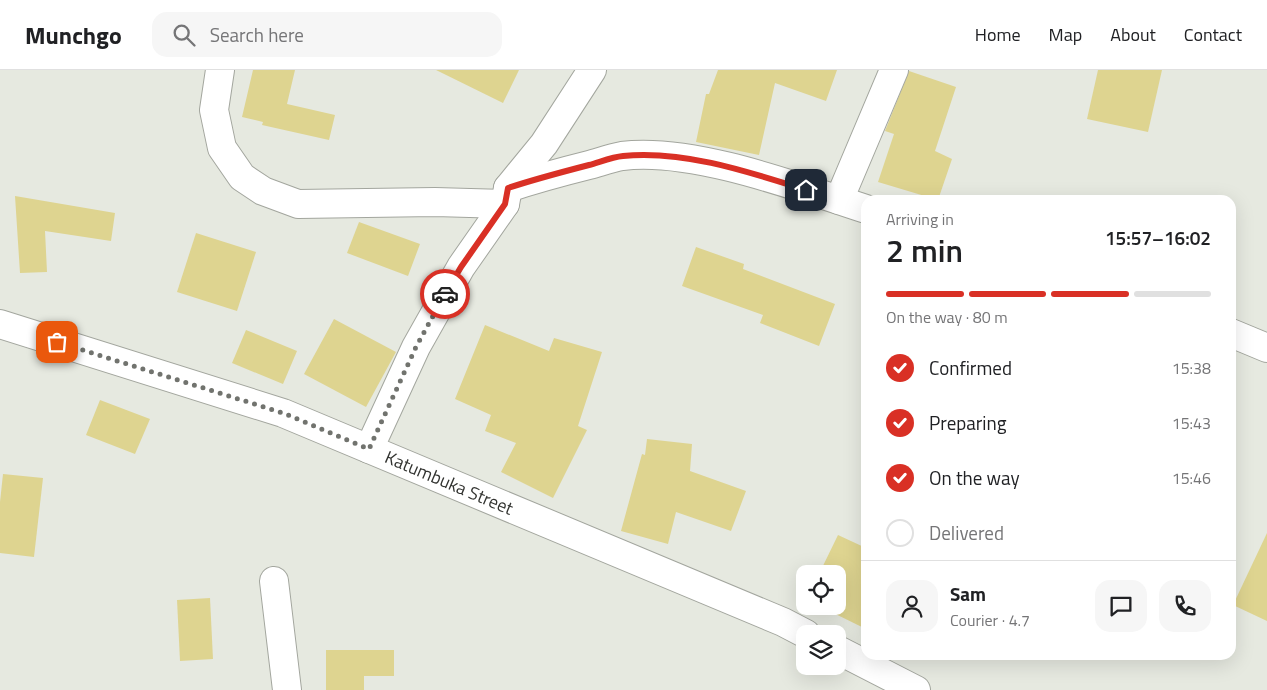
<!DOCTYPE html>
<meta charset="utf-8">
<style>
:root{--surface:#fff;--page:#f6f6f6;--text:#202124;--muted:#757577;--line:#e0e0e0;--accent:#d93025}
body{margin:0;font-family:"Titillium Web",sans-serif;background:var(--page);color:var(--text);height:100vh;display:flex;flex-direction:column;font-size:19px;white-space:nowrap}
*{box-sizing:border-box;margin:0}
p{font-size:16px;color:var(--muted)}
.icon{flex:none;width:28px;height:28px;fill:none;stroke:currentColor;stroke-width:2;stroke-linecap:round;stroke-linejoin:round}
.map{position:relative;flex:1;overflow:hidden}
.sheet{position:absolute;left:861px;top:125px;width:375px;height:465px;display:flex;flex-direction:column;background:var(--surface);border-radius:15px;box-shadow:0 5px 20px #0002}
.sheet>*{flex:none}
.tools{position:absolute;left:796px;top:495px;display:grid;gap:10px}
.tools a{display:grid;place-items:center;width:50px;height:50px;border-radius:10px;background:var(--surface);box-shadow:0 5px 20px #0002;font-size:25px}
.pin{position:absolute;display:grid;place-items:center;width:42px;height:42px;color:#fff;margin:-21px;border-radius:10px;box-shadow:0 2px 8px #0006}
.courier{position:absolute;display:grid;place-items:center;width:50px;height:50px;margin:-25px;border:4px solid #d93025;border-radius:50%;background:#fff;color:#222;box-shadow:0 1px 6px #0007}
.summary em{font-style:normal;font-weight:600}
.summary div{display:flex;flex-direction:column-reverse}
.summary{display:flex;align-items:center;justify-content:space-between;height:85px;padding:0 25px}
h1{font-size:32px;font-weight:600;line-height:38px}
.bar{display:grid;grid-template-columns:repeat(4,1fr);gap:8px 5px;align-content:center;height:60px;padding:0 25px}
.bar i{height:6px;border-radius:4px;background:var(--line)}
.bar .on{background:var(--accent)}
.bar p{grid-column:span 4}
.line{display:flex;align-items:center;gap:12px;padding:0 25px;border-top:1px solid var(--line)}
.line div{flex:1}
.round{display:grid;place-items:center;flex:none;width:52px;height:52px;border-radius:15px;background:var(--page)}
ol{padding:0 25px;list-style:none}
li{display:flex;align-items:center;gap:15px;height:55px}
li p{margin-inline-start:auto}
li .icon{padding:5px;border-radius:50%;background:var(--accent);color:#fff;stroke-width:4}
li:last-child{color:var(--muted)}
li i{width:28px;height:28px;border:2px solid var(--line);border-radius:50%}
header{display:flex;align-items:center;gap:30px;box-sizing:border-box;height:70px;padding:0 25px;background:var(--surface);border-bottom:1px solid var(--line)}
header strong{font-size:24px}
nav{display:flex;gap:28px;margin-inline-start:auto;font-size:18px}
.search{width:350px;height:45px;background:var(--page);display:flex;align-items:center;gap:12px;box-sizing:border-box;padding:0 18px;border-radius:15px;color:var(--muted);font-size:19px}
.map>svg:first-child{display:block}
</style>
<header>
<strong>Munchgo</strong>
<div class="search"><svg class="icon" aria-label="search" viewBox="0 0 24 24"><circle cx="10" cy="10" r="6"/><path d="M15 15l6 6"/></svg>Search here</div>
<nav><a>Home</a><a>Map</a><a>About</a><a>Contact</a></nav>
</header>
<div class="map">
<svg width="1267" height="620" viewBox="0 0 1267 620">
<rect width="100%" height="100%" fill="#e6e9e0"/>
<g fill="#ded490">
<polygon points="253,0 295,0 287,34 335,45 329,70 262,55 263,52 242,47"/>
<polygon points="436,0 519,0 503,33"/>
<polygon points="718,0 837,0 826,31 775,13 759,85 696,72 706,24 709,24"/>
<polygon points="1098,0 1162,0 1148,62 1087,49"/>
<polygon points="909,1 956,17 935,81 952,89 938,130 878,112 894,64 885,61"/>
<polygon points="15,126 115,143 111,171 45,161 47,202 20,203"/>
<polygon points="359,152 420,174 408,206 347,183"/>
<polygon points="196,163 256,182 237,241 177,222"/>
<polygon points="696,177 744,194 743,199 835,234 819,276 760,253 763,245 682,216"/>
<polygon points="334,249 396,282 366,337 304,304"/>
<polygon points="485,255 549,281 554,268 602,282 578,356 587,360 553,428 501,402 516,373 485,361 491,345 455,329"/>
<polygon points="246,260 297,281 283,314 232,293"/>
<polygon points="100,330 150,349 135,384 86,365"/>
<polygon points="647,369 692,374 690,401 746,421 731,461 676,442 668,474 621,461 642,384 645,385"/>
<polygon points="3,404 43,408 34,487 0,483 0,432"/>
<polygon points="1267,463 1267,551 1233,535"/>
<polygon points="838,465 866,478 866,559 819,536 838,536 838,504 819,504"/>
<polygon points="210,528 213,589 180,591 177,530"/>
<polygon points="326,580 394,580 394,606 364,606 364,620 326,620"/>
</g>
<g fill="none" stroke-linecap="round" stroke-linejoin="round">
<defs>
<g id="street">
<polyline points="220,0 214,40 222,78 242,107 263,121 298,134 435,132 505,134"/>
<path d="M 508,118 C 535,109 561,102 589,95 C 600,92 611,88 622,86 C 692,77 798,117 866,139"/>
<polyline points="839,130 894,0"/>
<polyline points="1231,263 1267,278"/>
<polyline points="369,379 416,277 461,197 505,134 508,118 544,74 592,0"/>
<polyline points="274,511 287,620"/>
</g>
<g id="secondary">
<polyline points="0,254 283,343 783,552 806,564"/>
<polyline points="838,580 916,620"/>
</g>
</defs>
<use href="#street" stroke="#a3a69e" stroke-width="30"/>
<use href="#secondary" stroke="#a3a69e" stroke-width="30"/>
<use href="#street" stroke="#fff" stroke-width="28"/>
<use href="#secondary" stroke="#fff" stroke-width="28"/>
</g>
<g fill="none" stroke-linecap="round" stroke-linejoin="round">
<polyline stroke="#71736e" stroke-width="5" stroke-dasharray="0 9" points="57,272 283,343 369,379 416,277 445,224"/>
<path stroke="#d93025" stroke-width="6" d="M 445,224 L 461,197 L 505,134 L 508,118 C 535,109 562,102 589,95 C 600,92 612,87 623,86 C 684,80 749,102 806,120"/>
</g>
<g text-anchor="middle" stroke-width="5" stroke-linejoin="round" paint-order="stroke">
<g font-size="18" fill="#323330" stroke="#fff">
<text transform="translate(449 413) rotate(23)" y="6">Katumbuka Street</text>
</g>
</g>
</svg>
<div class="tools">
<a><svg class="icon" aria-label="locate" viewBox="0 0 24 24"><circle cx="12" cy="12" r="6"/><path d="M12 2v4M12 18v4M2 12h4M18 12h4"/></svg></a>
<a><svg class="icon" aria-label="layers" viewBox="0 0 24 24"><path d="M12 4l9 5-9 5-9-5zM3 14l9 5 9-5"/></svg></a>
</div>
<div class="pin" style="left:57px;top:272px;background:#ea580c"><svg class="icon" aria-label="bag" viewBox="0 0 24 24"><path d="M5 8h14l-1 12H6zM9 8a3 3 0 0 1 6 0"/></svg></div>
<div class="pin" style="left:806px;top:120px;background:#1f2937"><svg class="icon" aria-label="home" viewBox="0 0 24 24"><path d="M3 11l9-7 9 7M6 9v11h12V9"/></svg></div>
<div class="courier" style="left:445px;top:224px"><svg class="icon" aria-label="car" viewBox="0 0 24 24"><path d="M5 17H2v-5l4-1 3-4h7l3 4 3 1v5h-3M9 17h6M6 11h13"/><circle cx="7" cy="17" r="2"/><circle cx="17" cy="17" r="2"/></svg></div>
<section class="sheet">
<div class="summary"><div><h1>2 min</h1><p>Arriving in</p></div><em>15:57–16:02</em></div>
<div class="bar"><i class="on"></i><i class="on"></i><i class="on"></i><i></i><p>On the way · 80 m</p></div>
<ol>
<li><svg class="icon" aria-label="check" viewBox="0 0 24 24"><path d="M5 12l5 5 9-10"/></svg>Confirmed<p>15:38</p></li>
<li><svg class="icon" aria-label="check" viewBox="0 0 24 24"><path d="M5 12l5 5 9-10"/></svg>Preparing<p>15:43</p></li>
<li><svg class="icon" aria-label="check" viewBox="0 0 24 24"><path d="M5 12l5 5 9-10"/></svg>On the way<p>15:46</p></li>
<li><i></i>Delivered</li>
</ol>
<div class="line" style="height:90px"><a class="round"><svg class="icon" aria-label="person" viewBox="0 0 24 24"><circle cx="12" cy="8" r="4"/><path d="M4 21q1-7 8-7t8 7"/></svg></a><div><b>Sam</b><p>Courier · 4.7</p></div><a class="round"><svg class="icon" aria-label="chat" viewBox="0 0 24 24"><path d="M4 5h16v11H9l-5 4z"/></svg></a><a class="round"><svg class="icon" aria-label="phone" viewBox="0 0 24 24"><path d="M5 4h4l2 5-3 2q2 4 5 5l2-3 5 2v4C11 20 4 13 5 4z"/></svg></a></div>
</section>
</div>
